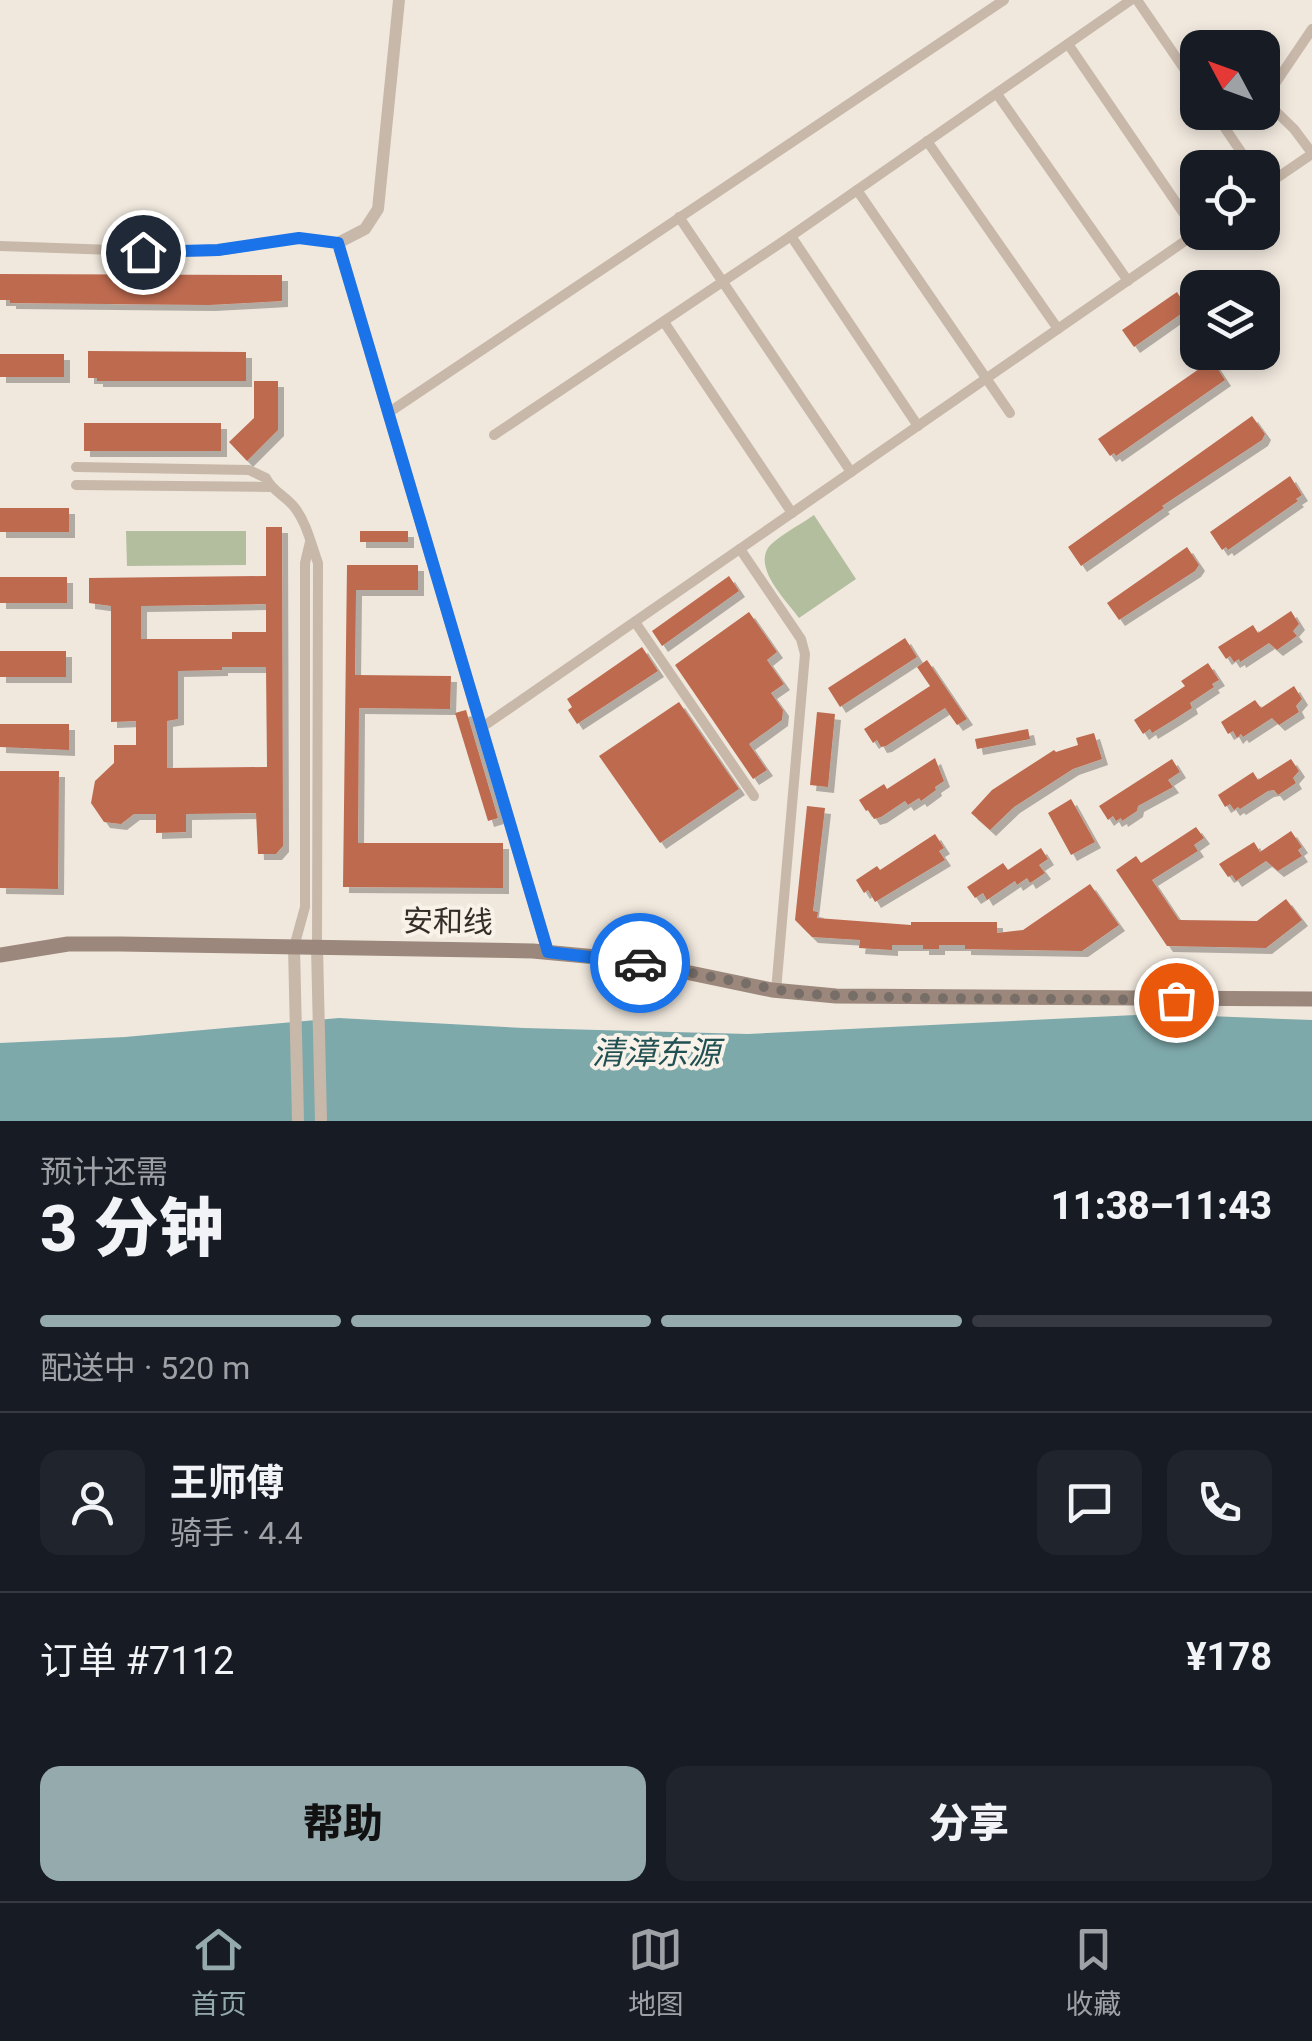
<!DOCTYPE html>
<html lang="zh">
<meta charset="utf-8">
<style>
:root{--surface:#171b24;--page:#20242c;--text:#f1f3f6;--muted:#9ea1a6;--line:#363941;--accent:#94aaad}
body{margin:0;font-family:Roboto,"Noto Sans SC",sans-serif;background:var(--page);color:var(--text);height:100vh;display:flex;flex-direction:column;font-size:38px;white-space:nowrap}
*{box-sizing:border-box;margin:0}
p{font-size:32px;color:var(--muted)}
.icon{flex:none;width:55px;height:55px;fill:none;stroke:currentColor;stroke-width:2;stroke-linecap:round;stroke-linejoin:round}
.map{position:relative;height:1121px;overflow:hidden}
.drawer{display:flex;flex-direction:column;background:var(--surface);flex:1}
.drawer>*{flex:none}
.needle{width:65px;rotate:311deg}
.fabs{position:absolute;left:1180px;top:30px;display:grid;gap:20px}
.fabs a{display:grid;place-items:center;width:100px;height:100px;border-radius:20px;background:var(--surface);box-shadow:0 5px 15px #0003;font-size:50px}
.pin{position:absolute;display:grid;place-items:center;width:85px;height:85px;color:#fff;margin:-42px;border:5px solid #fff;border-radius:50%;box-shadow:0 2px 10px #0007}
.courier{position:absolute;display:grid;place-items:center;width:100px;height:100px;margin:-50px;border:8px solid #1a73e8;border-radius:50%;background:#fff;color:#222;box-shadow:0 2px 12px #0007}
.head em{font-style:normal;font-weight:800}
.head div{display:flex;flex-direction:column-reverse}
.head{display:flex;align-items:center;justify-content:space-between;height:170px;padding:0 40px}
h1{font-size:65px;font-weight:800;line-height:75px}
.bar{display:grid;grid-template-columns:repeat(4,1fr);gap:15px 10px;align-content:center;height:120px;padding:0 40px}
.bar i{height:12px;border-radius:8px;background:var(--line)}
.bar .current{background:var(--accent)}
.bar p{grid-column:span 4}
.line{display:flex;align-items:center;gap:25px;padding:0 40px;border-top:2px solid var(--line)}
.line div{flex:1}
.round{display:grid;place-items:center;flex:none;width:105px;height:105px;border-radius:20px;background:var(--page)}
.action{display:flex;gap:20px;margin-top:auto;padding:20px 40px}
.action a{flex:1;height:115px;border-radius:20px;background:var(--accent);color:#111;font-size:40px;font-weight:800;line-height:115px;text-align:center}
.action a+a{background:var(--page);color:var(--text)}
.menu{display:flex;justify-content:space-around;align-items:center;height:140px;border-top:2px solid var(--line);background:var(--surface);font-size:28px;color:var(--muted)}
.menu a{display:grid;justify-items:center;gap:5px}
.menu .current{color:var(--accent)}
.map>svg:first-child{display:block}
</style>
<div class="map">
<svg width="1312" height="1121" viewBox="0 0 1312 1121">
<defs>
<filter id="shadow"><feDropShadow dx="6" dy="6" stdDeviation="0" flood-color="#0004"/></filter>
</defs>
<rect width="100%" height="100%" fill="#f0e8dd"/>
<g fill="#b3be9e">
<path d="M 814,515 L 856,579 L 799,618 C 788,602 754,570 768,548 C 775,538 803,523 814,515 Z"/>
<polygon points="126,531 246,531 246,565 127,566"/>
</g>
<polygon fill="#7ea9ab" points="1156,1014 1312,1020 1312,1121 0,1121 0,1043 125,1037 339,1018 524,1028 748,1034"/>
<g fill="#bd6a4f" fill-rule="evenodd" filter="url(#shadow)">
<polygon points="0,274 282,275 282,301 209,305 10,303 10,300 0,300"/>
<polygon points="1177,292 1188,309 1134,347 1122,330"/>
<polygon points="88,351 246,352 246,381 97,381 97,378 88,378"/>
<rect x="0" y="354" width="64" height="23"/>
<polygon points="1212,360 1225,380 1116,456 1114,453 1110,456 1098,439"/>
<polygon points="254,381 278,381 278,430 247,461 229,442 254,418"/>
<polygon points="1252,416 1265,434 1262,440 1162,506 1164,508 1081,566 1068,547"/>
<rect x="84" y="423" width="137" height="28"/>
<polygon points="1290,476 1302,495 1296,499 1298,501 1228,550 1226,547 1222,550 1210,532"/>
<rect x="0" y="508" width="69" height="24"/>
<path d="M 266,527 L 282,527 L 283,846 L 276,854 L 258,854 L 256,813 L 186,814 L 186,832 L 156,833 L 156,814 L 134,814 L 121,824 L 104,822 L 91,803 L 95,781 L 114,763 L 114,745 L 136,745 L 136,721 L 111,722 L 111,606 L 89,603 L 89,578 L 266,576 ZM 266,604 L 266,632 L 232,632 L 232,639 L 141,639 L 141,606 ZM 222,667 L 266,667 L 267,767 L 167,768 L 167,721 L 178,719 L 178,671 L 222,670 Z"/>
<rect x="360" y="531" width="48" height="11"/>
<polygon points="1187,547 1199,565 1195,571 1119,620 1107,603"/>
<polygon points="347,565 418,565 418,590 356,590 355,675 451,676 450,709 359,708 358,843 503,843 503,888 343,887"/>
<polygon points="729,576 739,591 662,646 652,631"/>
<rect x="0" y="577" width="67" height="26"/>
<polygon points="1291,611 1299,624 1293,631 1297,636 1277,650 1269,643 1240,662 1239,659 1234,662 1230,656 1226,659 1218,647 1253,625 1258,633"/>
<polygon points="749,612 777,652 767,660 784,684 771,693 783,710 782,720 749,744 767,770 753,779 675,665"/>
<polygon points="905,638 917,657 840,707 828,688"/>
<polygon points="642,647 658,671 577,724 568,710 572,707 567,699"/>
<rect x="0" y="651" width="66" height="26"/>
<polygon points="927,660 967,719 957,725 945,708 886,746 881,747 877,740 873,743 864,729 930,686 917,667"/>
<polygon points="1208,663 1219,680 1212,684 1214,687 1190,703 1192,708 1175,719 1152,733 1150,729 1143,734 1134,720 1185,686 1181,681"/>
<polygon points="1294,686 1302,699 1296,706 1299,712 1279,725 1272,718 1243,737 1241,734 1237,738 1233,731 1228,734 1221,722 1255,700 1261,708"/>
<polygon points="679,702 739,789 660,843 599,756"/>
<polygon points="466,710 498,818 488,821 455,713"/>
<polygon points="817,712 835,714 828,787 810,785"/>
<polygon points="0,724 69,724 69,750 0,747"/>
<polygon points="1028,729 1030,739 977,749 975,739"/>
<polygon points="1094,733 1102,759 1073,769 1014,807 990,830 971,813 992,790 1054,750 1056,752 1078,745 1076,738"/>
<polygon points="935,758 944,781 935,787 936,790 921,801 919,798 908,805 905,801 881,817 874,819 868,810 866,811 859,800 884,784 887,789"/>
<polygon points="1172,759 1180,772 1168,780 1173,787 1138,806 1137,811 1122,821 1121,818 1116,821 1113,816 1108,820 1099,806"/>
<polygon points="1291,759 1299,771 1293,778 1296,783 1278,795 1274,790 1268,791 1240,809 1238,807 1234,810 1230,804 1225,807 1218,795 1253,772 1258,780"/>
<polygon points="0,771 59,771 58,889 0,888"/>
<polygon points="1071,799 1095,842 1071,855 1048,813"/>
<polygon points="807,806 825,808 813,911 818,912 817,918 911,925 911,922 997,922 997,933 1023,930 1090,884 1119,925 1082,951 965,949 965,945 939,945 939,949 923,949 923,945 892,945 892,950 859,948 860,940 812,937 795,920"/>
<polygon points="1196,827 1204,838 1194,845 1198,851 1152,880 1179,920 1257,921 1286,899 1302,920 1266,948 1167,946 1116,870 1136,856 1141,863"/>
<polygon points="1291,831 1302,847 1298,850 1302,856 1278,871 1266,861 1236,881 1232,875 1228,877 1219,864 1254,842 1260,852"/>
<polygon points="935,834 944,848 939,851 945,860 875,902 868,890 864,893 856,880 877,866 880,870"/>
<polygon points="1041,848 1048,859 1039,865 1045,873 1030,883 1027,878 1017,885 1015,881 987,900 983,893 975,898 967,887 1003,863 1008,870"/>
</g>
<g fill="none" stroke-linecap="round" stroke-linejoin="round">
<g stroke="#c8b8aa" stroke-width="10">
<polyline points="1137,0 1198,89"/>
<polyline points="1312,29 1264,100 1294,129 1312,153"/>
<polyline points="1068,44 1197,233"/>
<polyline points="997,94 1128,281"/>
<polyline points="1214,112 1252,168"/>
<polyline points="927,141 1058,329"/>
<polyline points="1262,188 1312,154"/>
<polyline points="857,190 1010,413"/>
<polyline points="679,217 851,472"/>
<polyline points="791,236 918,426"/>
<polyline points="0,246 170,252 218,251 299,238 338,243"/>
<polyline points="664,322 792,513"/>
<polyline points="388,413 1004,0"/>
<polyline points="494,435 791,236 1131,0"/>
<path d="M 76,467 L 249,470 L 266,478 C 272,491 286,496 295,508 C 307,524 311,544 318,563 L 317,947"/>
<polyline points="76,485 270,487"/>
<polyline points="740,549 801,639 805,654 776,991"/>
<polyline points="635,622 754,796"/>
<polyline points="481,728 1198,232"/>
<polyline points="294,947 305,907 305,563 310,542"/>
</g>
<g stroke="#c8b8aa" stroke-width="12">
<polyline points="399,0 378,209 365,229 338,243 548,952"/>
<polyline points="294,947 298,1121"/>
<polyline points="317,947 321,1121"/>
</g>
<polyline stroke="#9b877b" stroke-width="15" points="0,955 68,944 120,944 533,951 628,960 772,990 836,996 1312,999"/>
</g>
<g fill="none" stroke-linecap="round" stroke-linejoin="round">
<polyline stroke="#776e68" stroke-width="10" stroke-dasharray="0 18" points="640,963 800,994 916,998 1176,1000"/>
<polyline stroke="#1a73e8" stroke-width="12" points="143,252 218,250 299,238 338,243 548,952 640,963"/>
</g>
<g text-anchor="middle" stroke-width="8" stroke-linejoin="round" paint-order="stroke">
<g font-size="30" fill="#362d29" stroke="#f8f2e9">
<text transform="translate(448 922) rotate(1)" y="10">安和线</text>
</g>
<g font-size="32" font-style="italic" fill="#225154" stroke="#f8f2e9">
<text x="656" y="1064">清漳东源</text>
</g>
</g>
</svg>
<div class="fabs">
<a><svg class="needle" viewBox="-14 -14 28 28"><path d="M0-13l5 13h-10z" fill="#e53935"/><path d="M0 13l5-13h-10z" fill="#9ea1a6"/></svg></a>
<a><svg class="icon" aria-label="locate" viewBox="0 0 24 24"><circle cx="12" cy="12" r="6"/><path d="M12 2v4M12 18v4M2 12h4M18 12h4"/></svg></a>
<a><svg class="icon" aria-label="layers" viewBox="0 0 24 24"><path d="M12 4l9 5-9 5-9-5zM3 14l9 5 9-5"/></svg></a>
</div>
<div class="pin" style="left:1176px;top:1000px;background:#ea580c"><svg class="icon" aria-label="bag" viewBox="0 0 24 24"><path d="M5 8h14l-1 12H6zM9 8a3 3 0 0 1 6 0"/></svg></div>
<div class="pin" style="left:143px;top:252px;background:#1f2937"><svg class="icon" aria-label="home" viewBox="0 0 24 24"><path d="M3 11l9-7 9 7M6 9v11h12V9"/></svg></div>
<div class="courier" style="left:640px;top:963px"><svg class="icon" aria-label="car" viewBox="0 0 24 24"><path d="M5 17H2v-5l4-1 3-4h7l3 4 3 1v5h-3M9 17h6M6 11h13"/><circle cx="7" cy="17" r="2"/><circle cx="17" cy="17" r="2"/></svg></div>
</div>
<section class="drawer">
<div class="head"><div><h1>3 分钟</h1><p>预计还需</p></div><em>11:38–11:43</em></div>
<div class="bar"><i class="current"></i><i class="current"></i><i class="current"></i><i></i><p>配送中 · 520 m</p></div>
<div class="line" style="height:180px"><a class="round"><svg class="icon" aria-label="person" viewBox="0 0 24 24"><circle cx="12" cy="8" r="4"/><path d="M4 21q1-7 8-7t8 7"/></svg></a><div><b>王师傅</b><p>骑手 · 4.4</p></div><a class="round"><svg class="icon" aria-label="chat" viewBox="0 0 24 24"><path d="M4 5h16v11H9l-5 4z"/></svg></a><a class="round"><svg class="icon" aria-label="phone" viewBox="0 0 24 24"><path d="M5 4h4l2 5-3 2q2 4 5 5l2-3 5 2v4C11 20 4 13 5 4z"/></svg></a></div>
<div class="line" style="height:130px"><div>订单 #7112</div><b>¥178</b></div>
<div class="action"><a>帮助</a><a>分享</a></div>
</section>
<nav class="menu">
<a class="current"><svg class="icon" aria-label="home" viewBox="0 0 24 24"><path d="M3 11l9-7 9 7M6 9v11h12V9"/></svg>首页</a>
<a><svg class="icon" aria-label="map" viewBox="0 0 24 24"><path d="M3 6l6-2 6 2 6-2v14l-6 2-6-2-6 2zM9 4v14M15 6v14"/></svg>地图</a>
<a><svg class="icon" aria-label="saved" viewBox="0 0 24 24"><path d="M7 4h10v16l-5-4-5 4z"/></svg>收藏</a>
</nav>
